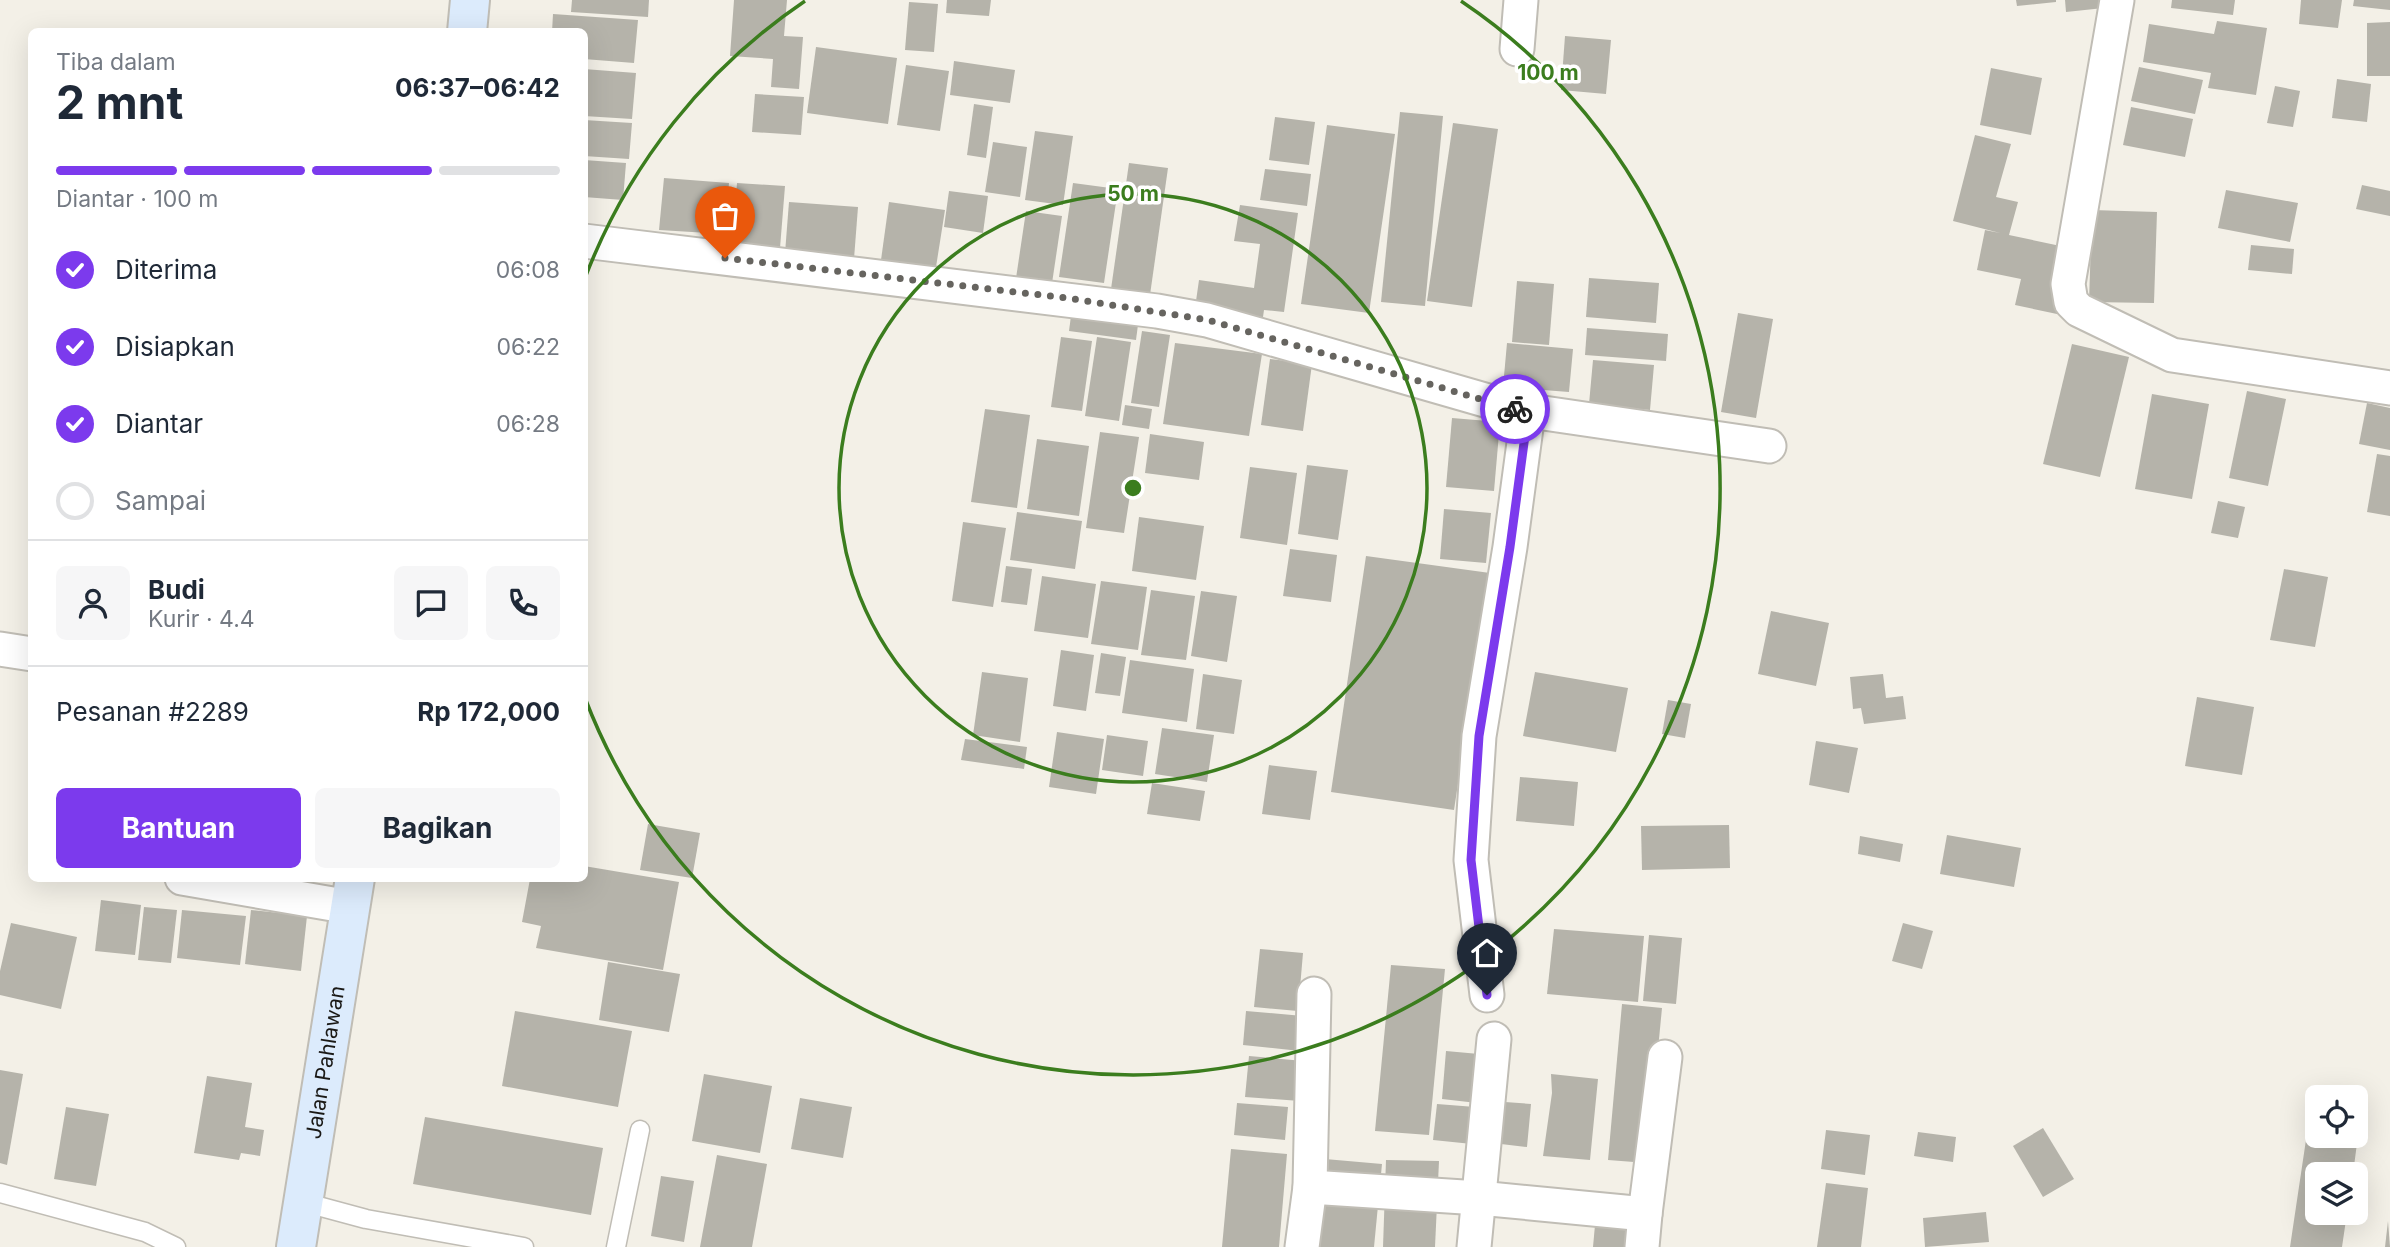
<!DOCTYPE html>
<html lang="id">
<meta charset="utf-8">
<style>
:root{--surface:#fff;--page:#f6f6f7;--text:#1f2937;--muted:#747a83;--line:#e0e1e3;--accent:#7c3aed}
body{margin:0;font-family:Inter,sans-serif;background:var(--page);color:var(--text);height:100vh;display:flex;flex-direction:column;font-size:26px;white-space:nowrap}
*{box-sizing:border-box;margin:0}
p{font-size:23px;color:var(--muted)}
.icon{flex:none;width:38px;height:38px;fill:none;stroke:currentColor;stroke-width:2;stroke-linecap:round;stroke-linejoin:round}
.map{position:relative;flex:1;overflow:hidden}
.side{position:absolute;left:28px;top:28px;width:560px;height:854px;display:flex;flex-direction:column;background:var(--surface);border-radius:10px;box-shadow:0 7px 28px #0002}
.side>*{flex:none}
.tools{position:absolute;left:2305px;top:1085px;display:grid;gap:14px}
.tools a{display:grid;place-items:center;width:63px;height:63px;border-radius:10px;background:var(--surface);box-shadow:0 7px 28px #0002;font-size:35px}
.pin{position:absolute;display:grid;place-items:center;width:60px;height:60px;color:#fff;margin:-72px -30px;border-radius:50% 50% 50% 0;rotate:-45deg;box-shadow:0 0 7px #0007}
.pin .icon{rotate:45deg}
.courier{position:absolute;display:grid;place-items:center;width:70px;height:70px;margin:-35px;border:5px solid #7c3aed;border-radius:50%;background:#fff;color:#222;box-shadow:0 2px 9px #0007}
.summary em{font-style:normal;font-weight:700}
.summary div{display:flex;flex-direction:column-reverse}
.summary{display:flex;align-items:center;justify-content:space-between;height:119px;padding:0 28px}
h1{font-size:46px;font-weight:700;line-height:52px}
.bar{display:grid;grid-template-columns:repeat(4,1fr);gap:10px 7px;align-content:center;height:84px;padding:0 28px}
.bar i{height:9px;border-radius:5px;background:var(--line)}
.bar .on{background:var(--accent)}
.bar p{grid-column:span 4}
.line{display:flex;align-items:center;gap:18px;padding:0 28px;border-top:2px solid var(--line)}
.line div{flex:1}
.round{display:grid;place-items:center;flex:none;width:74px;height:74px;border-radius:10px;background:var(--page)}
ol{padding:0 28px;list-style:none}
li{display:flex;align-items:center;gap:21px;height:77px}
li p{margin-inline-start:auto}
li .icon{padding:7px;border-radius:50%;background:var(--accent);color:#fff;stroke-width:4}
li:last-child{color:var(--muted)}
li i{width:38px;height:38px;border:4px solid var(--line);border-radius:50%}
.cta{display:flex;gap:14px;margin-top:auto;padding:14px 28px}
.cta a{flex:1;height:80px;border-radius:10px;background:var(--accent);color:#fff;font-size:28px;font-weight:700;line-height:80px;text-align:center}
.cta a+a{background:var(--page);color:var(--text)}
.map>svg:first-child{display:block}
</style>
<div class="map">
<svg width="2390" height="1247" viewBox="0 0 2390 1247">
<rect width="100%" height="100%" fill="#f3f0e7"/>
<g fill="#b5b3aa">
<polygon points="572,0 649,0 648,17 571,12"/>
<polygon points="734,0 787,0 784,36 803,37 799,89 771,87 773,59 730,56"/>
<polygon points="947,0 991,0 989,16 946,13"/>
<polygon points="2016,0 2056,0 2056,2 2017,6"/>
<polygon points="2065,0 2112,0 2113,7 2066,12"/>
<polygon points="2172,0 2235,0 2233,15 2171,8"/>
<polygon points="2301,0 2342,0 2338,28 2299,24"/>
<polygon points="2354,0 2390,0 2390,10 2353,6"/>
<polygon points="909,2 938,4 934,52 905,50"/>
<polygon points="553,14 638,20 634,63 584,59 584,32 552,32"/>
<polygon points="2217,21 2267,28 2256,95 2208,88 2211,73 2143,62 2149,24 2214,34"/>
<polygon points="2390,22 2390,76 2367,76 2367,23"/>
<polygon points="1565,36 1611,40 1606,94 1561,90"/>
<polygon points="816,47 897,58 888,124 807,113"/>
<polygon points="954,61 1015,70 1010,103 950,95"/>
<polygon points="906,65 949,71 940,131 897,125"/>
<polygon points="2139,67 2203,80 2195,114 2131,101"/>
<polygon points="1991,68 2042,78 2031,135 1980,125"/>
<polygon points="584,69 636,73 632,119 584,116"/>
<polygon points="2337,79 2371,84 2367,122 2332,118"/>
<polygon points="2275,86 2300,91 2293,127 2267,123"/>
<polygon points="755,94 804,97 801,135 752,132"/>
<polygon points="974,104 993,107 986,158 967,155"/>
<polygon points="2131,107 2193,119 2185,157 2123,145"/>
<polygon points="1400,112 1443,116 1425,306 1381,302"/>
<polygon points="1275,117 1315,122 1309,165 1269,160"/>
<polygon points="584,120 632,123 629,159 584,156"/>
<polygon points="1453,123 1498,129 1472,307 1427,301"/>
<polygon points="1327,125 1395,134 1369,313 1301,304"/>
<polygon points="1035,131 1073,136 1063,205 1025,200"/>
<polygon points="1975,135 2011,144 1996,197 2018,202 2009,235 2070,248 2057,314 2015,305 2021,279 1977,270 1985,230 2000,233 1953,221"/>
<polygon points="993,142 1027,147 1020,197 985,192"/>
<polygon points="584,160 626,163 623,200 584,197"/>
<polygon points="1129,163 1168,168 1149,302 1110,296"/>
<polygon points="1265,169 1311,174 1307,206 1260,200"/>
<polygon points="664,178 729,183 725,234 659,230"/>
<polygon points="737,183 785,186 780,248 732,245"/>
<polygon points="1073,183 1118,189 1104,283 1059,277"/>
<polygon points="2362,185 2390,191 2390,216 2356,209"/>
<polygon points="2226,190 2298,203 2290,242 2218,228"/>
<polygon points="949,191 988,196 983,233 944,227"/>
<polygon points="789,202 858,207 854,259 785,253"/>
<polygon points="889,202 945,210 936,267 881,260"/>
<polygon points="1240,205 1298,213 1284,312 1264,310 1262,324 1194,315 1199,280 1254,288 1260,244 1234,241"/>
<polygon points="2092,210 2157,212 2154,303 2089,302"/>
<polygon points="1026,211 1062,216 1051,290 1015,285"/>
<polygon points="2251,245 2294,249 2292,274 2248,270"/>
<polygon points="1589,278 1659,283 1656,323 1586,317"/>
<polygon points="1517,281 1554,284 1549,345 1512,342"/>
<polygon points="1072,308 1139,317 1136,340 1069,331"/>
<polygon points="1738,313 1773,319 1756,418 1721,412"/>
<polygon points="1587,328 1668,334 1666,361 1585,355"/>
<polygon points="1142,331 1170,335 1159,407 1131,403"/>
<polygon points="1061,337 1092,341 1082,411 1051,407"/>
<polygon points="1097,337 1131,342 1119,421 1085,416"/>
<polygon points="1175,343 1262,354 1249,436 1163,424"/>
<polygon points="1507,343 1573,349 1569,392 1503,387"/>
<polygon points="2072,344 2129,357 2100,477 2043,464"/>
<polygon points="1270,359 1312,364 1303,431 1261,425"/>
<polygon points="1593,360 1654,365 1650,410 1589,404"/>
<polygon points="2247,391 2286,399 2268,486 2229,478"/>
<polygon points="2152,394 2209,404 2192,499 2135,489"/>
<polygon points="2367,403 2390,408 2390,450 2359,444"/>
<polygon points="1125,405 1152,409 1149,429 1122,425"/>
<polygon points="985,409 1030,415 1017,508 971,502"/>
<polygon points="1452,418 1500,422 1494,491 1446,487"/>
<polygon points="1100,432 1139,437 1124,533 1086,528"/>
<polygon points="1150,434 1204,442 1199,480 1145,473"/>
<polygon points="1037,439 1089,446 1079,516 1027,509"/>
<polygon points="2377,454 2390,456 2390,516 2367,512"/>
<polygon points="1307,465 1348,470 1338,540 1298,534"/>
<polygon points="1250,467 1297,473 1287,545 1240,538"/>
<polygon points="2218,501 2245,507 2238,538 2211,533"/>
<polygon points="1444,509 1491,513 1486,563 1440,559"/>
<polygon points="1017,512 1082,521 1075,569 1010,560"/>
<polygon points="1139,517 1204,526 1196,580 1132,571"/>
<polygon points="963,522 1006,528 993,607 952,601"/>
<polygon points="1290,549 1337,555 1331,602 1283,596"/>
<polygon points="1366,556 1490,573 1454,810 1331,792"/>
<polygon points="1006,566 1032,569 1027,605 1001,602"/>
<polygon points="2284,569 2328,577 2315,647 2270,640"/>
<polygon points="1042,576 1096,584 1088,638 1034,631"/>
<polygon points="1101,581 1147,587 1138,650 1091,644"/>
<polygon points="1151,590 1195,596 1186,660 1141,655"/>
<polygon points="1201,591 1237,596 1227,662 1191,656"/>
<polygon points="1771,611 1829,623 1816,686 1758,674"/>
<polygon points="1061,650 1094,655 1086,711 1053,706"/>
<polygon points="1101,653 1126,657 1120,696 1095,693"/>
<polygon points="1130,660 1194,669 1187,722 1122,713"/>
<polygon points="982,672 1028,678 1020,742 973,735"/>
<polygon points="1535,672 1628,688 1616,752 1523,736"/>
<polygon points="1203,674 1242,680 1234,734 1196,729"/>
<polygon points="1883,674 1886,698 1903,696 1906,719 1864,724 1861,708 1853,709 1850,677"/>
<polygon points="2197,697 2254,707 2242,775 2185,766"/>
<polygon points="1668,700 1691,704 1685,738 1662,734"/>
<polygon points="1162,728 1214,735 1207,782 1155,774"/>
<polygon points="1057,732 1104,739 1096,794 1049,787"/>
<polygon points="1107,735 1148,741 1143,776 1102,770"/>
<polygon points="965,739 1027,747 1024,769 961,760"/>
<polygon points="1816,741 1858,748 1849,793 1809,785"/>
<polygon points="1269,765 1317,771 1310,820 1262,814"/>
<polygon points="1520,777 1578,782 1574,826 1516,821"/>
<polygon points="1152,783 1205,791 1200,821 1147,814"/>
<polygon points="648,824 700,833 692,878 640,870"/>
<polygon points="1729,825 1730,868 1642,870 1641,826"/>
<polygon points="1947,835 2021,848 2014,887 1940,874"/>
<polygon points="1860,836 1903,844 1900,862 1858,854"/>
<polygon points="584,866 679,882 663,970 536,948 541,926 522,922 530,879 548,882 549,878 584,878"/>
<polygon points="101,900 141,905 135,955 95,951"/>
<polygon points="144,907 177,910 171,963 138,960"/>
<polygon points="182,910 246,916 240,965 177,958"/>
<polygon points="251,910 307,916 301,971 245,964"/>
<polygon points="11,923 77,937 61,1009 0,995 0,971"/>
<polygon points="1903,923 1933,931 1922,969 1892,961"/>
<polygon points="1554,929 1644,936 1638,1002 1547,994"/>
<polygon points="1649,935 1682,938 1676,1004 1643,1001"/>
<polygon points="1260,949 1303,953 1298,1011 1254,1007"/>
<polygon points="608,962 680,974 669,1032 599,1020"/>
<polygon points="1391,965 1445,969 1429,1135 1375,1131"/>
<polygon points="1622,1004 1662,1008 1647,1163 1608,1160"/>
<polygon points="515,1011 632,1031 618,1107 502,1086"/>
<polygon points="1246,1011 1303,1016 1300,1051 1243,1045"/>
<polygon points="1446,1051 1490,1055 1486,1104 1442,1099"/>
<polygon points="1249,1056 1304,1061 1300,1101 1245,1097"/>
<polygon points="0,1070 23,1074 7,1165 0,1163"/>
<polygon points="704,1074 772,1086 760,1153 692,1141"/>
<polygon points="1551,1074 1598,1079 1590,1160 1543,1156 1552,1093"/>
<polygon points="207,1076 252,1083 245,1127 264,1130 260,1156 241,1153 239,1160 194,1153"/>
<polygon points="800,1098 852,1107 843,1158 791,1149"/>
<polygon points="1505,1102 1531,1104 1527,1147 1501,1144"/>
<polygon points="1237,1103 1288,1107 1285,1140 1234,1135"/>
<polygon points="1437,1104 1475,1107 1472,1144 1433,1140"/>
<polygon points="66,1107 109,1114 96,1186 54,1179"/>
<polygon points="2310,1113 2317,1114 2317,1136 2356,1136 2356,1120 2360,1120 2353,1174 2317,1174 2317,1213 2347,1213 2342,1247 2290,1247"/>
<polygon points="425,1117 603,1148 591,1215 413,1184"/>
<polygon points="2043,1128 2074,1179 2043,1197 2013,1146"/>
<polygon points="1826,1130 1870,1135 1865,1175 1821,1169"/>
<polygon points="1918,1132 1956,1137 1953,1162 1914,1156"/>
<polygon points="1231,1149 1287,1154 1279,1247 1222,1247"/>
<polygon points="717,1155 767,1164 752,1247 700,1247"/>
<polygon points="1325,1159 1382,1164 1374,1247 1317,1247"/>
<polygon points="1386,1160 1439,1161 1435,1247 1383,1247"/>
<polygon points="661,1176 694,1181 684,1242 651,1236"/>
<polygon points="1826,1183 1868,1188 1861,1247 1817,1247"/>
<polygon points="1598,1192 1640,1195 1635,1247 1593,1247"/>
<polygon points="1986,1212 1989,1242 1925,1247 1923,1218"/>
<polygon points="2388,1221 2390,1247 2385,1247"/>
</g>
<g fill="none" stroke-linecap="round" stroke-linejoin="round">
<defs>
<g id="lane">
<polyline points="0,1193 145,1232 176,1247"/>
<polyline points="303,1202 366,1219 524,1247"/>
<polyline points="616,1247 640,1130"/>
</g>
<g id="street">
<polyline points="2117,0 2068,284 2071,302 2079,310 2172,355 2390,388"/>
<polyline points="1517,49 1521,0"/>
<polyline points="584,241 1157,311 1207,320 1516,409 1769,446"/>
<polyline points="0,649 32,654"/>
<polyline points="182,878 350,907"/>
<polyline points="1487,995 1471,860 1479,736 1510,547 1526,428 1516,409"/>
<polyline points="1310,1187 1479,1198 1645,1214 1642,1247"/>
<polyline points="1645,1214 1665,1057"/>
<polyline points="1302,1247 1310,1187 1314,994"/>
<polyline points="1474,1247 1494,1039"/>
</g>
<g id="secondary">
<polyline points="467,32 470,0"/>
<path id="s1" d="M 296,1247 L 355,878"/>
</g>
</defs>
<use href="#lane" stroke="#c0bdb5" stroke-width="21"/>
<use href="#street" stroke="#c0bdb5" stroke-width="37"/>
<use href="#secondary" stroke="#c0bdb5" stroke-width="42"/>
<use href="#lane" stroke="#fff" stroke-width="18"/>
<use href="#street" stroke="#fff" stroke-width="33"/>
<use href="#secondary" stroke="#dcebfc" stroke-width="38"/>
</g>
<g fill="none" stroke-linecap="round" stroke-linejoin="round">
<polyline stroke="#66645f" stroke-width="7" stroke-dasharray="0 12.6" points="725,258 1067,298 1208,320 1515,409"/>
<polyline stroke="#7c3aed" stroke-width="9" points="1487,995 1471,860 1479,736 1510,547 1526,428 1515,409"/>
</g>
<g fill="none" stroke="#3b7d1e" stroke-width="3.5">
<circle cx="1133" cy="488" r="294"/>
<path d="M585 278A587 587 0 0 1 805 1M1461 1A587 587 0 1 1 585 698"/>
</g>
<g text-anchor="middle" stroke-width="7" stroke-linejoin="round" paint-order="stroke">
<g font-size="21" fill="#1a1916" stroke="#fff">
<text dy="7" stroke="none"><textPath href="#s1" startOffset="187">Jalan Pahlawan</textPath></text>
</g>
</g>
<circle cx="1133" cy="488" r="10" fill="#3b7d1e" stroke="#fff" stroke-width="3.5"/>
<g font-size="21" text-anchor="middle" font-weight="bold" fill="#3b7d1e" stroke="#fff" stroke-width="7" stroke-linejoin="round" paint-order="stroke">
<text x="1548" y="80">100 m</text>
<text x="1133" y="201">50 m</text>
</g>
</svg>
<div class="tools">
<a><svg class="icon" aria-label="locate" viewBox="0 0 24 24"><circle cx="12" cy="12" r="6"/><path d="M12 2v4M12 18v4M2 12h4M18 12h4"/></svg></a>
<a><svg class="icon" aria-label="layers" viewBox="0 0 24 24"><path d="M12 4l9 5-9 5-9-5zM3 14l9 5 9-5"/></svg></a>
</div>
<div class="pin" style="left:725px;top:258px;background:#ea580c"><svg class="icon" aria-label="bag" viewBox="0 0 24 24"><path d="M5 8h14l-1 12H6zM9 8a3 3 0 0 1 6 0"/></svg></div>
<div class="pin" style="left:1487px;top:995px;background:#1f2937"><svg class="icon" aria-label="home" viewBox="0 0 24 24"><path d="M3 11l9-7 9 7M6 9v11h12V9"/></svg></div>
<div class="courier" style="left:1515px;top:409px"><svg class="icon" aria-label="bike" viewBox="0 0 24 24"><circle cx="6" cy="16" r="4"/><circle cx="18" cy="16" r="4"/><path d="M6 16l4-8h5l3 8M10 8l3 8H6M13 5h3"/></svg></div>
<section class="side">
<div class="summary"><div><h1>2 mnt</h1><p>Tiba dalam</p></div><em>06:37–06:42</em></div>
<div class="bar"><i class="on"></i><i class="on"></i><i class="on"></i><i></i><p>Diantar · 100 m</p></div>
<ol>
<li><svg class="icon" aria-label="check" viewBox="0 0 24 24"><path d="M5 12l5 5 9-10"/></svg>Diterima<p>06:08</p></li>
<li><svg class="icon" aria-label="check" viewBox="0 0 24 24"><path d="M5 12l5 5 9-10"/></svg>Disiapkan<p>06:22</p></li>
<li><svg class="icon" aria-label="check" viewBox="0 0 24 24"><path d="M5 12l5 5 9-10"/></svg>Diantar<p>06:28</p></li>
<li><i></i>Sampai</li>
</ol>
<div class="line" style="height:126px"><a class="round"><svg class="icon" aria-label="person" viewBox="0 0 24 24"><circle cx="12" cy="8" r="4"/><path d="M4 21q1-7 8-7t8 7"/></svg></a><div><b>Budi</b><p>Kurir · 4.4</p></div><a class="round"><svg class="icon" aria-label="chat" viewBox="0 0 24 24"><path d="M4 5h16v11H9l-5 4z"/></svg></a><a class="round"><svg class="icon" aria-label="phone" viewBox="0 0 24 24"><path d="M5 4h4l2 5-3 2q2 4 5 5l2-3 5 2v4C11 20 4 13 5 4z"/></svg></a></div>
<div class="line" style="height:91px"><div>Pesanan #2289</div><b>Rp 172,000</b></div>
<div class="cta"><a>Bantuan</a><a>Bagikan</a></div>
</section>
</div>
